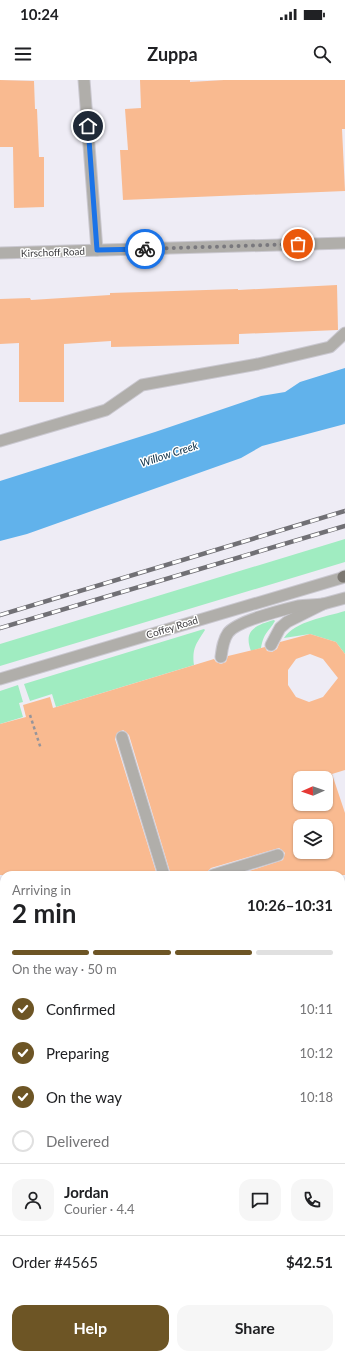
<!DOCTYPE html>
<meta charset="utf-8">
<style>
:root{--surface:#fff;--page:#f6f6f6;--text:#202124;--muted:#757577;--line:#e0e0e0;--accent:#6d5525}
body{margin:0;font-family:Lato,sans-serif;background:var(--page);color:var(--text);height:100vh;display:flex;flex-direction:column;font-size:15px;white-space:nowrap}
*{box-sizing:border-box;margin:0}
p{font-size:13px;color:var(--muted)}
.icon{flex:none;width:22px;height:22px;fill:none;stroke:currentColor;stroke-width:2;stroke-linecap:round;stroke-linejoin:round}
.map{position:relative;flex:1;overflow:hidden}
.sheet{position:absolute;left:0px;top:791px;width:345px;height:488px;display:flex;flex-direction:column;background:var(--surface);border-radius:12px 12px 0 0;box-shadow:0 1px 3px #0004}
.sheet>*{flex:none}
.needle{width:26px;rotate:268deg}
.buttons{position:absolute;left:293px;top:691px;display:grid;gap:8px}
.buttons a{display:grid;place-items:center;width:40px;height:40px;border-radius:8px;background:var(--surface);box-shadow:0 1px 3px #0004;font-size:20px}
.pin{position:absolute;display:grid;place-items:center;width:34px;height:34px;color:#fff;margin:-17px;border:2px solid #fff;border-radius:50%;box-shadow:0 1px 4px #0007}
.courier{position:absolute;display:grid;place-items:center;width:40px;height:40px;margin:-20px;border:3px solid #1a73e8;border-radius:50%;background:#fff;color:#222;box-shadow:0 1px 5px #0007}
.overview em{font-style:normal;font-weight:700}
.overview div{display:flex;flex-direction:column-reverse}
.overview{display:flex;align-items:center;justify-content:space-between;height:68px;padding:0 12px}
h1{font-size:26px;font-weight:700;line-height:30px}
.bar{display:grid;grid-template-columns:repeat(4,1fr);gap:6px 4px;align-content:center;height:48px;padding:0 12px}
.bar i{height:5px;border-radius:3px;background:var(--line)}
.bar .current{background:var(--accent)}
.bar p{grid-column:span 4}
.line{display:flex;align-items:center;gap:10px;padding:0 12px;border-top:1px solid var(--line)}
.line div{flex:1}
.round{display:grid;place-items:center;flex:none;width:42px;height:42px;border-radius:12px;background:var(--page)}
ol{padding:0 12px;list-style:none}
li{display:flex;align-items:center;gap:12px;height:44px}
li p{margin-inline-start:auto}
li .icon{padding:4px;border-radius:50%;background:var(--accent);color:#fff;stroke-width:4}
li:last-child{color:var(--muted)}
li i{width:22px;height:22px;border:2px solid var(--line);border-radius:50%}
.action{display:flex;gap:8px;margin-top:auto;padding:8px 12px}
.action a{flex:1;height:46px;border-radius:12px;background:var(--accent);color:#fff;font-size:16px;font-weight:700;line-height:46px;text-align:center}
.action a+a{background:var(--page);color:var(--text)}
.status{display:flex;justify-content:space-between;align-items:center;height:28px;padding:0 20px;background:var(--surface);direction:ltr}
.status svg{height:11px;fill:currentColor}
header{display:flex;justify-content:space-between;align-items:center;height:52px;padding:0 12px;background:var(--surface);font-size:18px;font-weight:700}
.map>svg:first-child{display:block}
</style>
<div class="status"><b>10:24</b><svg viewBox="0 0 49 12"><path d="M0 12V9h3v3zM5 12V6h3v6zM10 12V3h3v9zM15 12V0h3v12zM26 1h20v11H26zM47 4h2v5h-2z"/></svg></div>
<header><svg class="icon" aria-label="menu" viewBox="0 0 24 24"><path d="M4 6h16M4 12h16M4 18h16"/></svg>Zuppa<svg class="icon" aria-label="search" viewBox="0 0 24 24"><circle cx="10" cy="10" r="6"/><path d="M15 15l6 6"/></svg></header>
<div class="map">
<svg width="345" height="1279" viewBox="0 0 345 1279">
<rect width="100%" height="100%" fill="#eeecf5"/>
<g fill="#a0ecc1">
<polygon points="345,459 345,482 0,586 0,564"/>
<path d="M 345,531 L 345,574 L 336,562 L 310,554 L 284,558 C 295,541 326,537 345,531 Z"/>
<path d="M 274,540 L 275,541 C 268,553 264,552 261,568 L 251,571 C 243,550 256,545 274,540 Z"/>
<path d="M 204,549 L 205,550 C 196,564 192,568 194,585 L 56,627 L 52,614 L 30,621 L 24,604 Z"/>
<polygon points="18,605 23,622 19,623 23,637 0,644 0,611"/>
<polygon points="341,1142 345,1154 345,1250 341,1251"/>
<polygon points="157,1275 202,1275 203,1278 198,1279 158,1279"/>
</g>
<polygon fill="#61b2eb" points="345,288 345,344 262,366 241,378 27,454 0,461 0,401 155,352 261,316 285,312 300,302"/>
<g fill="#f9ba90" fill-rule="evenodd">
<polygon points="0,0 34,1 35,29 37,29 39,77 44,77 44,127 14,128 13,67 0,67"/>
<polygon points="140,0 190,0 190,2 224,0 345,0 345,49 342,49 345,111 123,120 120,70 128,70 125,29 141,28"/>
<polygon points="337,205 338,250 239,254 239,264 111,267 111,261 64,264 64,322 19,322 19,263 0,264 0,219 30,218 31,220 110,215 110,213 238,209 238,210"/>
<path d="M 310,554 L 336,562 L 345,574 L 345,690 L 332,694 L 345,733 L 345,795 L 237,795 L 283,780 L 285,773 L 282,770 L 279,768 L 211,788 L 208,791 L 206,795 L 171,795 L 129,655 L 126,652 L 123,650 L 117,653 L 115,659 L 157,795 L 0,795 L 0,644 L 26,637 L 23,625 L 50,617 L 53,628 L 214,579 L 216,582 L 221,584 L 226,582 L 228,576 L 265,567 L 267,571 L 272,572 L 277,569 L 280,562 ZM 310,574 L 323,579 L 338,598 L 323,617 L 309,622 L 296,617 L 288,605 L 288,590 L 296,579 ZM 300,698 L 326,698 L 326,724 L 300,724 ZM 300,746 L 326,746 L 326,772 L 300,772 Z"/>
</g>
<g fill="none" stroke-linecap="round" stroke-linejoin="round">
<defs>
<g id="service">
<polyline points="0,361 106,330 142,305 258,284 330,267 345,253"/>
<polyline points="271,565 280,548 287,542 323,524 345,518"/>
<path d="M 221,577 C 222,569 223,560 228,553 C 237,541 282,530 298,526 C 306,525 314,525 323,524"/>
<polyline points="122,657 164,795"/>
<polyline points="213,795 278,775"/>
<polyline points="0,860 4,858"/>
<polyline points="341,1090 345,1088"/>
<polyline points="341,1267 345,1266"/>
<polyline points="95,1279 108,1275"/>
<polyline points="301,1279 315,1275"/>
</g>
<g id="minor">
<polyline points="84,0 97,170"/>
<polyline points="0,173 345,163"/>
<polyline points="0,599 345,497"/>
</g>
<polyline id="primary" points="343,497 345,496"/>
</defs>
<use href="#service" stroke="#cac8d0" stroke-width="13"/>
<use href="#minor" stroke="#cac8d0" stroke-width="13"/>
<use href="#primary" stroke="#cac8d0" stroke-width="13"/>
<g stroke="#96949a" stroke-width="2.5" stroke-dasharray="3 3" stroke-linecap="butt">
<polyline points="30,635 41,669"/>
<polyline points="0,1059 4,1058"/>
<polyline points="39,1275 40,1279"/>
<polyline points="154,1276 155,1279"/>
<polyline points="207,1279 222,1275"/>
</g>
<use href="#service" stroke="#b0aeaa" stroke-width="11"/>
<use href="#minor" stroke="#b0aeaa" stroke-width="11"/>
<use href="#primary" stroke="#7c7872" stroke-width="11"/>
<g stroke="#717075" stroke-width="1">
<polyline points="341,1123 345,1122"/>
<polyline points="341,1173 345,1172"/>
</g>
<defs>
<g id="rail">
<polyline points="0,535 345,431"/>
<polyline points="0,548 345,446"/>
</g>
</defs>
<use href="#rail" stroke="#717075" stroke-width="4.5"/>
<use href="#rail" stroke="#fff" stroke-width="3" stroke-dasharray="9" stroke-linecap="butt"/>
</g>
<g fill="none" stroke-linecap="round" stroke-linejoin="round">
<polyline stroke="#79787d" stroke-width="4" stroke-dasharray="0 7.2" points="145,169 298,164"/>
<polyline stroke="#1a73e8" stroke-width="5" points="88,46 97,170 145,169"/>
</g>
<g text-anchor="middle" stroke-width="3" stroke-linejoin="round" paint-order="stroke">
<g font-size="10" fill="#3a393c" stroke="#fff">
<text transform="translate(53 172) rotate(-2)" y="4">Kirschoff Road</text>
<text transform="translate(172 547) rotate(-17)" y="4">Coffey Road</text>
</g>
<g font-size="11" font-style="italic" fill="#0c2f46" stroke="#fff">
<text transform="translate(169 374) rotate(-18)" y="4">Willow Creek</text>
</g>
</g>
</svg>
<div class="buttons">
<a><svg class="needle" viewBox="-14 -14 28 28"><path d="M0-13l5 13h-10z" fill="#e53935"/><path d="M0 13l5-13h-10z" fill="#757577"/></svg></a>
<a><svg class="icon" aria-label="layers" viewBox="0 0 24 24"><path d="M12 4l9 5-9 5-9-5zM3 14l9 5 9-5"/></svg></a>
</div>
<div class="pin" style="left:298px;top:164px;background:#ea580c"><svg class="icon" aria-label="bag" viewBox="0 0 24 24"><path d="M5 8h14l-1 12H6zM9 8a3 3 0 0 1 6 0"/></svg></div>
<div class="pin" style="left:88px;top:46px;background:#1f2937"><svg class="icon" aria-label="home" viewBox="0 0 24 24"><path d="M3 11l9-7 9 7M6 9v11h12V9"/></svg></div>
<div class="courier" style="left:145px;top:169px"><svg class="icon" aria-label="bike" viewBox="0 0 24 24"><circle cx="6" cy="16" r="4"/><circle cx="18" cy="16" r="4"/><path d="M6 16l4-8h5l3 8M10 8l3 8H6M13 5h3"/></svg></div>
<section class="sheet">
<div class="overview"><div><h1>2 min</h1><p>Arriving in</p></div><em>10:26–10:31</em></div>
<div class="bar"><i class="current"></i><i class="current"></i><i class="current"></i><i></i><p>On the way · 50 m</p></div>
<ol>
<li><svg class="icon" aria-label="check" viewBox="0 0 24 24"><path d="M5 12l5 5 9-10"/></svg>Confirmed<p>10:11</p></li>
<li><svg class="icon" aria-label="check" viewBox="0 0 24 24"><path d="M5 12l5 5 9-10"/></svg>Preparing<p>10:12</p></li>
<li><svg class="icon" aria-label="check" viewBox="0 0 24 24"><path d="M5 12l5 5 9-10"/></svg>On the way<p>10:18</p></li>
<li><i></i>Delivered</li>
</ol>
<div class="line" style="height:72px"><a class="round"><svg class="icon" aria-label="person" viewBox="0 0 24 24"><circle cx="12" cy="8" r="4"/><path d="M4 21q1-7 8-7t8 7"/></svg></a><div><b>Jordan</b><p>Courier · 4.4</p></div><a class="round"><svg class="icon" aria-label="chat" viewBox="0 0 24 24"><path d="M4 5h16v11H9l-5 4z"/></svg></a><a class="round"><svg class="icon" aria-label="phone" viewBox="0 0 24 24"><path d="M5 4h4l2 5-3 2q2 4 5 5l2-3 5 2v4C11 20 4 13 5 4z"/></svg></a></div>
<div class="line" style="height:52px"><div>Order #4565</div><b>$42.51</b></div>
<div class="action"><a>Help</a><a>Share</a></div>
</section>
</div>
